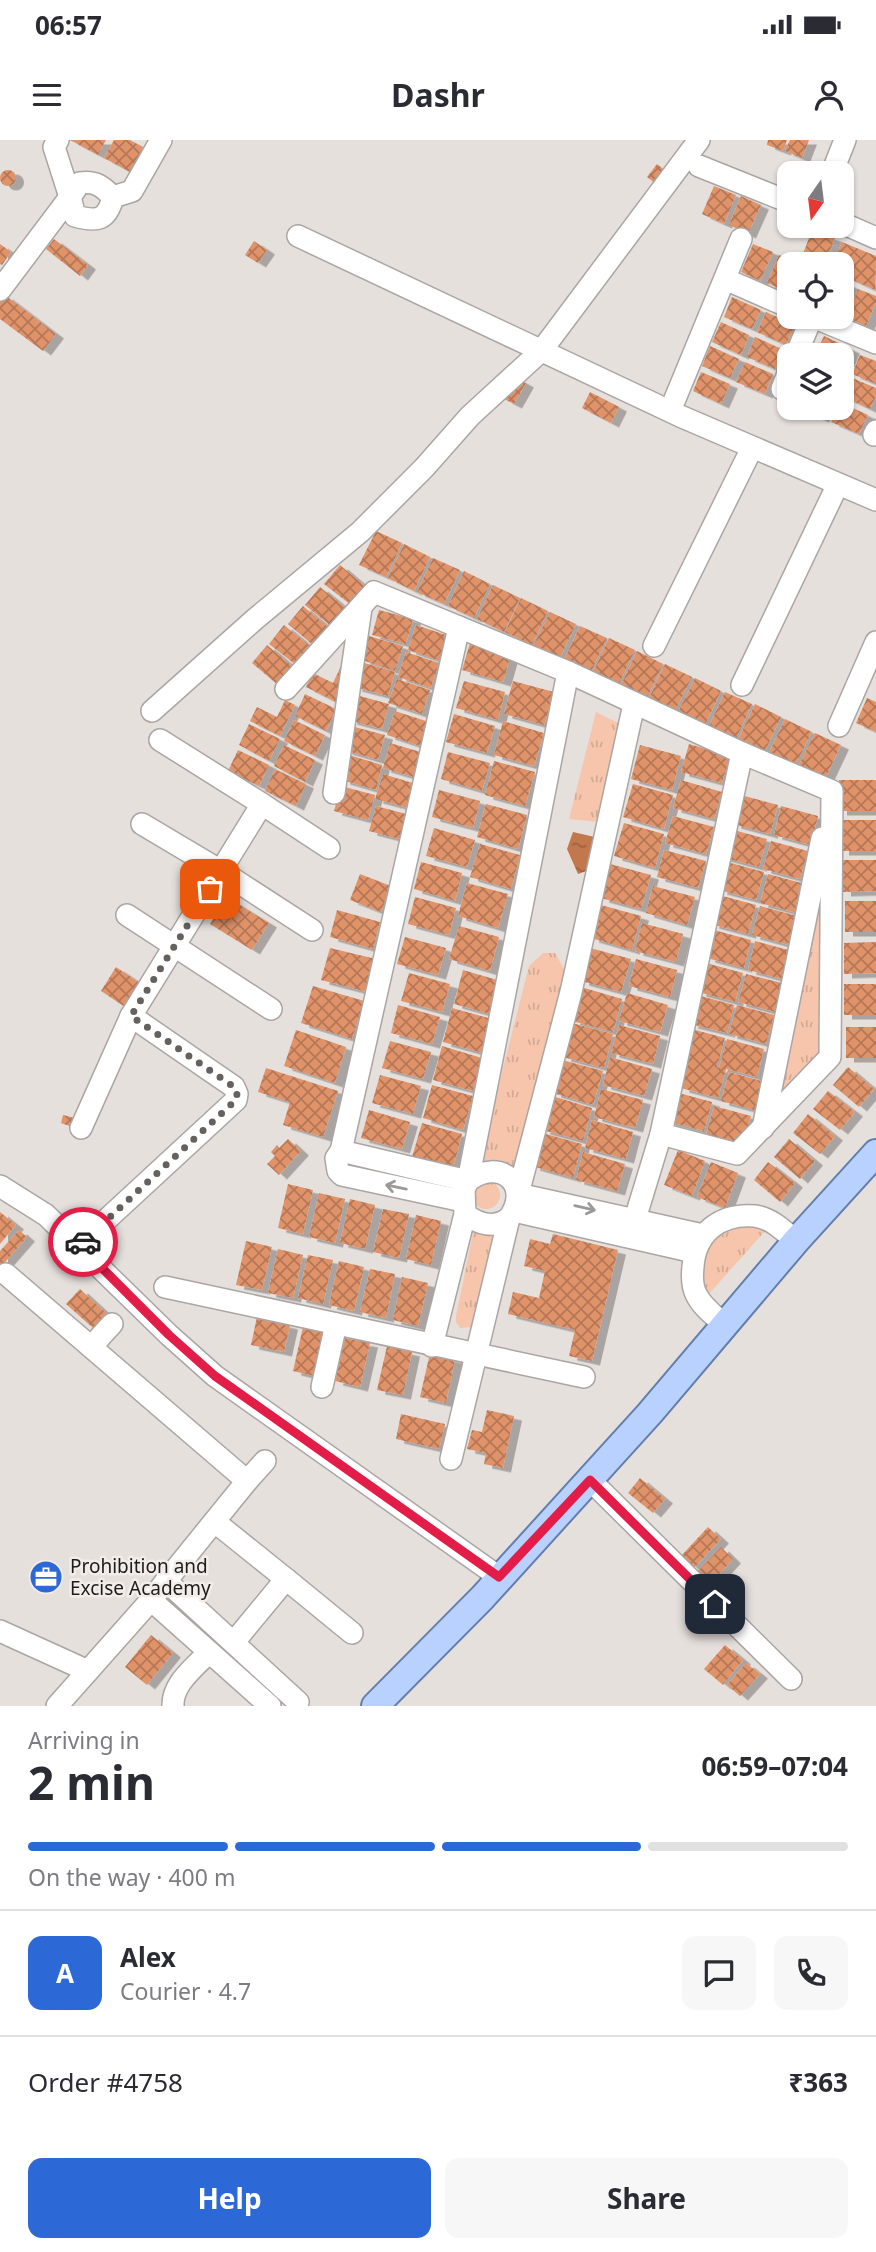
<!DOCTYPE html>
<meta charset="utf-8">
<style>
:root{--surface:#fff;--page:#f7f7f7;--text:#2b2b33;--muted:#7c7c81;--line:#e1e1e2;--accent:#2d69d6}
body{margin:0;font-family:"Noto Sans",sans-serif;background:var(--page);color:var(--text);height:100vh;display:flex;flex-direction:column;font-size:26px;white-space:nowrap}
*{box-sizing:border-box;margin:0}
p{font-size:23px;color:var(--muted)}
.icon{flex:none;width:38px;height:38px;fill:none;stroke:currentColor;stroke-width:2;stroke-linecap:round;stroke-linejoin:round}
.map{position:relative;height:1566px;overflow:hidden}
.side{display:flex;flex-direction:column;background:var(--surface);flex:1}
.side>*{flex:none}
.needle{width:46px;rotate:194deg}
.fabs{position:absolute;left:777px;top:21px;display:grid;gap:14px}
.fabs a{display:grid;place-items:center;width:77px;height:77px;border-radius:14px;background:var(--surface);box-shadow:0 2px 5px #0004;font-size:35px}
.pin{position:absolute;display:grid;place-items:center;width:60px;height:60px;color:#fff;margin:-30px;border-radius:14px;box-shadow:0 4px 10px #0006}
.courier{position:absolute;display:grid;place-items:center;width:70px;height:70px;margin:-35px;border:5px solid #e11d48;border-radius:50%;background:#fff;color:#222;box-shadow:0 2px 9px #0007}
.overview em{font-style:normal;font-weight:700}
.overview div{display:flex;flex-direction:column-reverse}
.overview{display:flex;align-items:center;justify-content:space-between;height:119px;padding:0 28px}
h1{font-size:46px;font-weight:700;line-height:52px}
.bar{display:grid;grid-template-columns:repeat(4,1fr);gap:10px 7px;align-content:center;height:84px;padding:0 28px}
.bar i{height:9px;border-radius:5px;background:var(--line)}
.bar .on{background:var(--accent)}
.bar p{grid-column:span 4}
.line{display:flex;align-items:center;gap:18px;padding:0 28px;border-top:2px solid var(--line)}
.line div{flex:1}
.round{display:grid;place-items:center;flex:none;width:74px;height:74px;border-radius:14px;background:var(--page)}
.button{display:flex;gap:14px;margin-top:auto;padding:14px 28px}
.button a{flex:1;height:80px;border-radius:14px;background:var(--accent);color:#fff;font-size:28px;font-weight:700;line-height:80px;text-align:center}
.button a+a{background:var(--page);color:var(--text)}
.status{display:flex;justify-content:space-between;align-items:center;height:49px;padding:0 35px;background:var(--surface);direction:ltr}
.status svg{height:19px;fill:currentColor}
header{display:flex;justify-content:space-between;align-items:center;height:91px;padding:0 28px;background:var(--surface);font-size:32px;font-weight:700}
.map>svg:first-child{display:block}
</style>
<div class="status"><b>06:57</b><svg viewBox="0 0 49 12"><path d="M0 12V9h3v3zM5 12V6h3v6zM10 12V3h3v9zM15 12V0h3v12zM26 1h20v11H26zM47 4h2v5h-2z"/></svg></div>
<header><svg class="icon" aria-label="menu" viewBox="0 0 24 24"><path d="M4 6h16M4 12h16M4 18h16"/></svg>Dashr<svg class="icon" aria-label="person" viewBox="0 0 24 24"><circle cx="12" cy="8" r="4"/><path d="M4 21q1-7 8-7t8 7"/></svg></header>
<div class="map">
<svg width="876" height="1566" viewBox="0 0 876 1566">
<defs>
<pattern id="grass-tufts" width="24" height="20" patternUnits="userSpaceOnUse" patternTransform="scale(1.75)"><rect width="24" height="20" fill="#f6c5ac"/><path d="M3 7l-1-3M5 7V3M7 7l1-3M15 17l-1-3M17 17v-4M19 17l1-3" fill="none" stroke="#d2a993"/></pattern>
<pattern id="water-ripples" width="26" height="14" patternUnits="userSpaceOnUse" patternTransform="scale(1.75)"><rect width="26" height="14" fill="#c2774d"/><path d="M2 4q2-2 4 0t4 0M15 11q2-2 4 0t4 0" fill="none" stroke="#9d613f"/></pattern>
<pattern id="building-cross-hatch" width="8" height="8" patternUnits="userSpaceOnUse" patternTransform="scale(1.75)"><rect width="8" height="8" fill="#e09369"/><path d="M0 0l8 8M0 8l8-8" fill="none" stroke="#b57756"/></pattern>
<filter id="shadow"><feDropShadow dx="8" dy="4.5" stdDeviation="0" flood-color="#0004"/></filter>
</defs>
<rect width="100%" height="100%" fill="#e6e0dd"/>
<g fill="url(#grass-tufts)">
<polygon points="596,572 634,591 608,683 569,679"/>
<polygon points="825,727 820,911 778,960"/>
<polygon points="543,813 555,813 569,838 518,1033 479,1022 529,826"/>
<circle cx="486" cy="1055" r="14"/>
<path d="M 753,1085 L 767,1089 L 708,1155 C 702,1147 702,1144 702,1134 C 702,1104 724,1088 753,1085 Z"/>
<polygon points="478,1090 491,1091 494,1101 472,1187 460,1188 456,1182 456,1176 473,1093"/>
</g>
<polygon fill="url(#water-ripples)" points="573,692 599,698 592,729 578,734 567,709"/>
<g fill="url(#building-cross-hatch)" filter="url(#shadow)">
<polygon points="70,0 106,0 98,15"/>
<polygon points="114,0 130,0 143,7 130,32 104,18"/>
<polygon points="768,0 787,0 783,11 767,5"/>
<polygon points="790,0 809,0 802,18 785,11"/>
<polygon points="657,24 666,31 656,44 647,37"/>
<circle cx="8" cy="38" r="8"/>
<polygon points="714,46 736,55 724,84 702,74"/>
<polygon points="741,56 761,65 748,94 729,85"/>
<polygon points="812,90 835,98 825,124 814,124 801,119"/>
<polygon points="54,99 88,125 80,136 46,109"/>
<polygon points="254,101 267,110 258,123 245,115"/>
<polygon points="842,102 876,116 875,150 842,135 842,124 833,124"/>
<polygon points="0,104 11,112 2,125 0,124"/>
<polygon points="753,104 773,112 760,141 741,132"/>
<polygon points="779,115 801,124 789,124 789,147 787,152 767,143"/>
<polygon points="842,141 851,145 842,166"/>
<polygon points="858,149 876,156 876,162 866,186 846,177"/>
<polygon points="5,155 56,194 43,211 0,179 0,161"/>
<polygon points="732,157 761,170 752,189 724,177"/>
<polygon points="766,172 795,185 786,205 757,192"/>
<polygon points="721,182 749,195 741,215 712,202"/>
<polygon points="824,196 852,209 842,233 842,215 815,215"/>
<polygon points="755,197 784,210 775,229 747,217"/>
<polygon points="710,206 739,219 730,238 702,226"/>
<polygon points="860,215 876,221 876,244 852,234"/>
<polygon points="745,222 773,234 765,254 736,242"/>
<polygon points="701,232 730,244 721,264 693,251"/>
<polygon points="850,237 876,248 876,256 870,269 842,256"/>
<polygon points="517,238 526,243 514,264 504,259"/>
<polygon points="590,252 619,267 611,283 582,268"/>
<polygon points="842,263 868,275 859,294 831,282 837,268 842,268"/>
<polygon points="798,268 826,268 821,278"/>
<polygon points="376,391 402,403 386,437 359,425"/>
<polygon points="404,404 430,417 414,451 388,438"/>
<polygon points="433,418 460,430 444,464 417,452"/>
<polygon points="340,425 366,447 351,465 324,444"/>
<polygon points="464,431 490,444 474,478 448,466"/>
<polygon points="493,445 520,458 504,492 477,479"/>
<polygon points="320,447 347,469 332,487 305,465"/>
<polygon points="521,458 548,471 532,505 505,492"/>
<polygon points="303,466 329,488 314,506 288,484"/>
<polygon points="379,470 413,479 406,504 372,495"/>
<polygon points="550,472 576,484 560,518 533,506"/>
<polygon points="284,485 311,507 296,525 269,504"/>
<polygon points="416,485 449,496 441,521 408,510"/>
<polygon points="580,486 607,498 591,532 564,520"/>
<polygon points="369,496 403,506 395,531 362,520"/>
<polygon points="609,498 635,510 619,544 593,532"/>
<polygon points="470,503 511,514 503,542 462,530"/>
<polygon points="267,505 293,527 278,545 252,523"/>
<polygon points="637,511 663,524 647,558 621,545"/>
<polygon points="406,512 439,523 431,548 398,537"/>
<polygon points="361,522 395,532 388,556 354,547"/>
<polygon points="665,524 692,537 675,571 649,558"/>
<polygon points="341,526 351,531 336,562 306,547 313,533 333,543"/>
<polygon points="695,538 721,551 705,585 678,572"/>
<polygon points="397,539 430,550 422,574 388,563"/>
<polygon points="464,541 505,552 498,580 456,568"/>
<polygon points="513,541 554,552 544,585 504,574"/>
<polygon points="725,552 752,564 736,599 709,586"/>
<polygon points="305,554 336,569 326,591 295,576"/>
<polygon points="356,555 389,564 382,589 349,580"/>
<polygon points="867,558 876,562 876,592 856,583"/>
<polygon points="285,560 295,565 280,596 250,581 257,567 277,577"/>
<polygon points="755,564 781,577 765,611 739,598"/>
<polygon points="395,571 429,582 420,606 387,595"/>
<polygon points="454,574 495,586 487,613 446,602"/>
<polygon points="785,579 812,592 795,626 769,613"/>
<polygon points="294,580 325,595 315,616 284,601"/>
<polygon points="503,581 544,593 534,626 494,615"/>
<polygon points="249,584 280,599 269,621 239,605"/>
<polygon points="351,586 385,595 378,620 344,610"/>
<polygon points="815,593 841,605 825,639 798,627"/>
<polygon points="390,603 424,613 417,638 383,628"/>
<polygon points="689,604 730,616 722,643 681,632"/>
<polygon points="284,605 315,620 305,642 274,626"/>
<polygon points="640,605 681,616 672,650 631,639"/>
<polygon points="238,610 269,625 259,646 228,631"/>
<polygon points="448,612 490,623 482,651 441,639"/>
<polygon points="349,615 382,625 376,650 342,640"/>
<polygon points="494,621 535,632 525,666 485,655"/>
<polygon points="275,629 306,644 296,666 265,651"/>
<polygon points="383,634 416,644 409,668 375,659"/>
<polygon points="681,640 722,652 714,679 673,668"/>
<rect x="839" y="640" width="37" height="31"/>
<polygon points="633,644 673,655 664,689 623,677"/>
<polygon points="341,646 375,655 368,680 334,671"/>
<polygon points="439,650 480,661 473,688 432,677"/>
<polygon points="741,655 778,665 770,694 733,684"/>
<polygon points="486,664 527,675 518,709 477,697"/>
<polygon points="376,666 410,675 403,700 369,691"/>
<polygon points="781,666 818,676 811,705 774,695"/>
<polygon points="673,676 714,687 706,714 665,703"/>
<rect x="841" y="680" width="35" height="31"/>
<polygon points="624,683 664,694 655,728 614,716"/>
<polygon points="434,688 475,700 467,727 426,716"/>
<polygon points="730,689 767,699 759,727 722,717"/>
<polygon points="771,701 808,711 800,739 763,729"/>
<polygon points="480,704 520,715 511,749 470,737"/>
<polygon points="664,710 706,721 698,748 657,737"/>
<polygon points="842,720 876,720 876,751 843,752"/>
<polygon points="421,722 462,733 455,761 414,749"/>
<polygon points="727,722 764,732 756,760 719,750"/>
<polygon points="610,724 651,735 641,769 601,758"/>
<polygon points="360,734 391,746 381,772 350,760"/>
<polygon points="768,734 805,744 797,773 760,763"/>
<polygon points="467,743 508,754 498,788 458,776"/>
<polygon points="653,746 695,757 687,785 646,773"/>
<polygon points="719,755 756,765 748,794 711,784"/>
<polygon points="227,757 269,783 252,810 210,784"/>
<polygon points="415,757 456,768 449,795 408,784"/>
<rect x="845" y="761" width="31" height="31"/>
<polygon points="601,765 641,776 632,810 591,798"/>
<polygon points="760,766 797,776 789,805 752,795"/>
<polygon points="337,770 380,782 373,809 330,797"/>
<polygon points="642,783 683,794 676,822 635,811"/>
<polygon points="459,786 499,797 490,831 449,819"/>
<polygon points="714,790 751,800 744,828 707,818"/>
<polygon points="405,797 446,808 438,835 397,824"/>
<polygon points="755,801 792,811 785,840 748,830"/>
<polygon points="876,802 876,833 844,834 844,803"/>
<polygon points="330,808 380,820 371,853 321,840"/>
<polygon points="590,808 631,819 621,852 581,841"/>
<polygon points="636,819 677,830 670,857 629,846"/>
<polygon points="706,823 743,833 735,862 698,852"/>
<polygon points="116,827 140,843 125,867 101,851"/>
<polygon points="463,830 504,842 494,875 454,864"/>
<polygon points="409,833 450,844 442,872 401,861"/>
<polygon points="746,834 782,843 775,872 738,862"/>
<rect x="844" y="844" width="32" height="31"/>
<polygon points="313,846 364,861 352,899 301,883"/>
<polygon points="581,847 622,859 613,892 572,881"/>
<polygon points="627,853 668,865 660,892 619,881"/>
<polygon points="697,855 734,865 727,893 690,884"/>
<polygon points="398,865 440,877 432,904 391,893"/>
<polygon points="737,865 774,875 766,904 729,894"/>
<polygon points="452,868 492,879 483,913 443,902"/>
<polygon points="572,883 613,894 604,928 563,917"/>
<polygon points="619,885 660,896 653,924 611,913"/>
<rect x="846" y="887" width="30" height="31"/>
<polygon points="688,888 725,898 717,927 719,928 727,899 764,909 757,937 726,929 718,958 681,948 689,919 680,917"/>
<polygon points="296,890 346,907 335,943 284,926"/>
<polygon points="390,901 431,912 423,939 382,928"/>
<polygon points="442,906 482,918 473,951 433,940"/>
<polygon points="610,917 652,929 644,956 603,945"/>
<polygon points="562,920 603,931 593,965 553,953"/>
<polygon points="848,927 874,949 859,967 833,945"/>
<polygon points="266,928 338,951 323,997 283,985 290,962 258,952"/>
<polygon points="729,932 765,942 758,971 721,961"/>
<polygon points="380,935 421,946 413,974 372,963"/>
<polygon points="432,945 473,956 463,990 423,978"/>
<polygon points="601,949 643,960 635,988 594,977"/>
<polygon points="828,951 855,972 840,990 813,969"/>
<polygon points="675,952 712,962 704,991 667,981"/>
<polygon points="552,956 592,968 583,1001 542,990"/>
<polygon points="714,966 751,976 743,1005 706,995"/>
<polygon points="369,970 410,982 402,1009 361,998"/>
<polygon points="808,974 835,996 820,1014 793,993"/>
<polygon points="63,975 75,978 72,987 61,983"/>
<polygon points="592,980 633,992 626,1019 585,1008"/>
<polygon points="422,983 462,994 453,1028 412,1017"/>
<polygon points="542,993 582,1004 573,1038 532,1026"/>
<polygon points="288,999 301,1011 279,1035 267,1024 275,1016 271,1012 277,1005 279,1008"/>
<polygon points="789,999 815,1021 800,1039 774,1017"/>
<polygon points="678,1010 705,1021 692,1056 664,1045"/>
<polygon points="583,1012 625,1024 617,1051 576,1040"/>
<polygon points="711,1022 738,1033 725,1068 697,1057"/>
<polygon points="768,1022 795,1043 780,1062 754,1040"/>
<polygon points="288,1044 313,1050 303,1094 278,1088"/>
<polygon points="319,1053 345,1059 335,1103 309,1097"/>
<polygon points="350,1059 375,1065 365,1109 340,1103"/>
<polygon points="383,1069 409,1074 399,1118 373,1112"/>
<polygon points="0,1072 16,1085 0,1104"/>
<polygon points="416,1075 441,1081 431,1125 406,1119"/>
<polygon points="19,1090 27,1097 0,1128 0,1111"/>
<polygon points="553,1094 618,1110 592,1221 569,1216 575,1190 508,1174 513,1152 539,1158 545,1131 524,1126 530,1099 550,1104"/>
<polygon points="246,1101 272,1107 262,1150 236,1145"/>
<polygon points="278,1109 303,1115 293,1158 268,1153"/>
<polygon points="308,1115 333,1120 323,1164 298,1158"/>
<polygon points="339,1121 364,1127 354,1171 329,1165"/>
<polygon points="370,1129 395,1134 386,1178 360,1172"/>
<polygon points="402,1137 428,1143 418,1186 393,1180"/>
<polygon points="80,1149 106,1173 93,1188 66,1164"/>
<polygon points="257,1177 290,1185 284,1212 251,1205"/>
<polygon points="303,1187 328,1193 318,1237 293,1231"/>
<polygon points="345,1198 370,1203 360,1247 335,1241"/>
<polygon points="387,1206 412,1212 403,1255 377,1250"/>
<polygon points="430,1213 455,1219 446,1263 420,1257"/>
<polygon points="487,1270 514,1276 503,1328 484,1324 486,1313 467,1309 472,1290 482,1292"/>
<polygon points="401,1274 445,1284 439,1309 396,1299"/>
<polygon points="640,1338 665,1359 653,1373 628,1353"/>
<polygon points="708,1387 721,1399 694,1428 681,1416"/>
<polygon points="721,1407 733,1419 711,1443 698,1431"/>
<polygon points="151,1495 173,1513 147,1545 125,1527"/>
<polygon points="725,1505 743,1520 723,1545 704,1529"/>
<polygon points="746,1523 760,1534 740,1556 727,1545"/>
</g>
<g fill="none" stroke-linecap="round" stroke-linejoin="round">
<defs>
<g id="minor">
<path d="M 58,0 L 54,7 L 70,57 L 80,43 C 96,41 102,46 113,57"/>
<polyline points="699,26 789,62"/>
<polyline points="832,33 845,0"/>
<polyline points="842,83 876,98"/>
<polyline points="298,96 680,276 876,360"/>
<polyline points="725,139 789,167"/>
<path d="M 0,150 L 70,57 L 75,76 C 97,82 107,81 113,57 L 132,51 L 161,0"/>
<polyline points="813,177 876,203"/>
<polyline points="796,215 812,177"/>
<polyline points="782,249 789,231"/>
<polyline points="670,271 741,99"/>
<polyline points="874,295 876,291"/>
<polyline points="459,487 341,1011 336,1018 338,1031 342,1035 463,1061"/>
<polyline points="654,506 752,308"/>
<polyline points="742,545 838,344"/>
<polyline points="286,549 374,452 568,532 742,613 832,651 830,917 737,1014 661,994"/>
<polyline points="634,564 571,852 518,1054 703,1095"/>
<polyline points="152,571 254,480 360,392 424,328 470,276 542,210 699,0"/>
<polyline points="839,586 876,502"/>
<polyline points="334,653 361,468"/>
<polyline points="262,664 329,708"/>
<polyline points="142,684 221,731 312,790"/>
<polyline points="127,775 271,869"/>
<polyline points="81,988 131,876 262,664 160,600"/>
<polyline points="763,988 822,698"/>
<path d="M 341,1011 L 468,1041 C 499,1017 533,1044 509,1078 L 451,1319"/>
<polyline points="0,1046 46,1075 169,1195 215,1236 499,1437"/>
<polyline points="514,1071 694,1112"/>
<path d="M 509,1078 C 495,1089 478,1084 465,1074 L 464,1049 L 468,1041 L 568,532"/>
<polyline points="635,1079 661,994 742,613"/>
<polyline points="79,1105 236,960 237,954 234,947 131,876"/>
<polyline points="6,1134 247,1341 166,1441"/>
<polyline points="165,1147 584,1237"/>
<path d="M 725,1185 C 715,1176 702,1167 696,1154 C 692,1146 692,1136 693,1127 C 695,1093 720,1073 755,1076 C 771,1078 784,1091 796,1101"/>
<polyline points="432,1206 465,1074"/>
<polyline points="91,1207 112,1184"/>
<polyline points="322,1247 336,1184"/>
<polyline points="590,1340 791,1539"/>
<polyline points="247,1341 265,1321"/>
<polyline points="215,1382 286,1439 234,1502"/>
<polyline points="286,1439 352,1493"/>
<polyline points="0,1491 88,1531"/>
<polyline points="57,1566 151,1460"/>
<path d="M 173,1566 C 172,1544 194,1528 208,1513"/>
<polyline points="270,1566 151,1460 166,1441 298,1562 297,1566"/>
</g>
<polyline id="major" points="375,1566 482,1458 650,1273 796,1101 876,1013"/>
</defs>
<use href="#minor" stroke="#aba5a3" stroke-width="24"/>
<use href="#major" stroke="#637eae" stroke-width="30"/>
<use href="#minor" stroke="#fff" stroke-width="21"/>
<use href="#major" stroke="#b8d1fe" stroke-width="26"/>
</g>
<defs><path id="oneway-shaft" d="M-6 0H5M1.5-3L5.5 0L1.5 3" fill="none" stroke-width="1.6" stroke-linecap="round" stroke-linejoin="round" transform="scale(1.75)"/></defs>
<g stroke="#9a9998">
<use href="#oneway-shaft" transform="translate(396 1047) rotate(-168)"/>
<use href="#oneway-shaft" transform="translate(585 1068) rotate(13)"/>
</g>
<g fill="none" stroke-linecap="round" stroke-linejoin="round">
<polyline stroke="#64615f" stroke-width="7" stroke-dasharray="0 12.6" points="83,1102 236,960 237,954 234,947 131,876 210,749"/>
<polyline stroke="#e11d48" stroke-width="9" points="83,1102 79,1105 169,1195 215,1236 499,1437 590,1340 715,1464"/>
</g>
<defs>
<symbol id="office-disc" viewBox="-11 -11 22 22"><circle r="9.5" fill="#2d69d6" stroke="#f3edea"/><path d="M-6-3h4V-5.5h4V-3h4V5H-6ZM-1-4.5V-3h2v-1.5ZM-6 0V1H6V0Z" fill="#fff"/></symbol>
</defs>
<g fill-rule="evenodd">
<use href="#office-disc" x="27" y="1418" width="38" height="38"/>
</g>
<g text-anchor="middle" stroke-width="5" stroke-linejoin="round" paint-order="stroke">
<g font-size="19" fill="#1e1c1b" stroke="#f3edea" text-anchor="start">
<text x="70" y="1433">Prohibition and<tspan x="70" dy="22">Excise Academy</tspan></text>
</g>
</g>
</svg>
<div class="fabs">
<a><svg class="needle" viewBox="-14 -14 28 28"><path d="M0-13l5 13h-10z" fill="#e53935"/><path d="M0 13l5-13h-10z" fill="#7c7c81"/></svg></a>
<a><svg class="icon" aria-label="locate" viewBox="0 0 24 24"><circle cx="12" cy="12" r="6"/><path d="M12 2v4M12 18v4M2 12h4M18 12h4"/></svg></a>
<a><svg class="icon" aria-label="layers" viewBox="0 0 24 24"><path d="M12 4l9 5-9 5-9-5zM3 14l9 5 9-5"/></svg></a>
</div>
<div class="pin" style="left:210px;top:749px;background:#ea580c"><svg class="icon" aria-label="bag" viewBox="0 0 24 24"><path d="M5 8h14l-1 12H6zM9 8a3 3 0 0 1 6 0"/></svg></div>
<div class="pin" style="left:715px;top:1464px;background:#1f2937"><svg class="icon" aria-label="home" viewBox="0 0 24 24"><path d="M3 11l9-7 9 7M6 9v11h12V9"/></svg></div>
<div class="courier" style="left:83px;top:1102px"><svg class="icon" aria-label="car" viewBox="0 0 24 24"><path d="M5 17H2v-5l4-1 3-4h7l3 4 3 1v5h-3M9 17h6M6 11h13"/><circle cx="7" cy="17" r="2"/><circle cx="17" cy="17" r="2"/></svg></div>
</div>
<section class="side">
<div class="overview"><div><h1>2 min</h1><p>Arriving in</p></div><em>06:59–07:04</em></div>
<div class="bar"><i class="on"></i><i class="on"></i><i class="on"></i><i></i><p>On the way · 400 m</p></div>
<div class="line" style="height:126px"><b class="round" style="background:var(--accent);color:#fff">A</b><div><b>Alex</b><p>Courier · 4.7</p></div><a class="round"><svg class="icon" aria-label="chat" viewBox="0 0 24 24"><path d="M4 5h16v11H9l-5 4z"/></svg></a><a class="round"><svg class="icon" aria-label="phone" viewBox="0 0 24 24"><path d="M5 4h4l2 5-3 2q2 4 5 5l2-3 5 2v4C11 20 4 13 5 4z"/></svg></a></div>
<div class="line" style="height:91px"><div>Order #4758</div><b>₹363</b></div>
<div class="button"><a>Help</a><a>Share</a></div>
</section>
